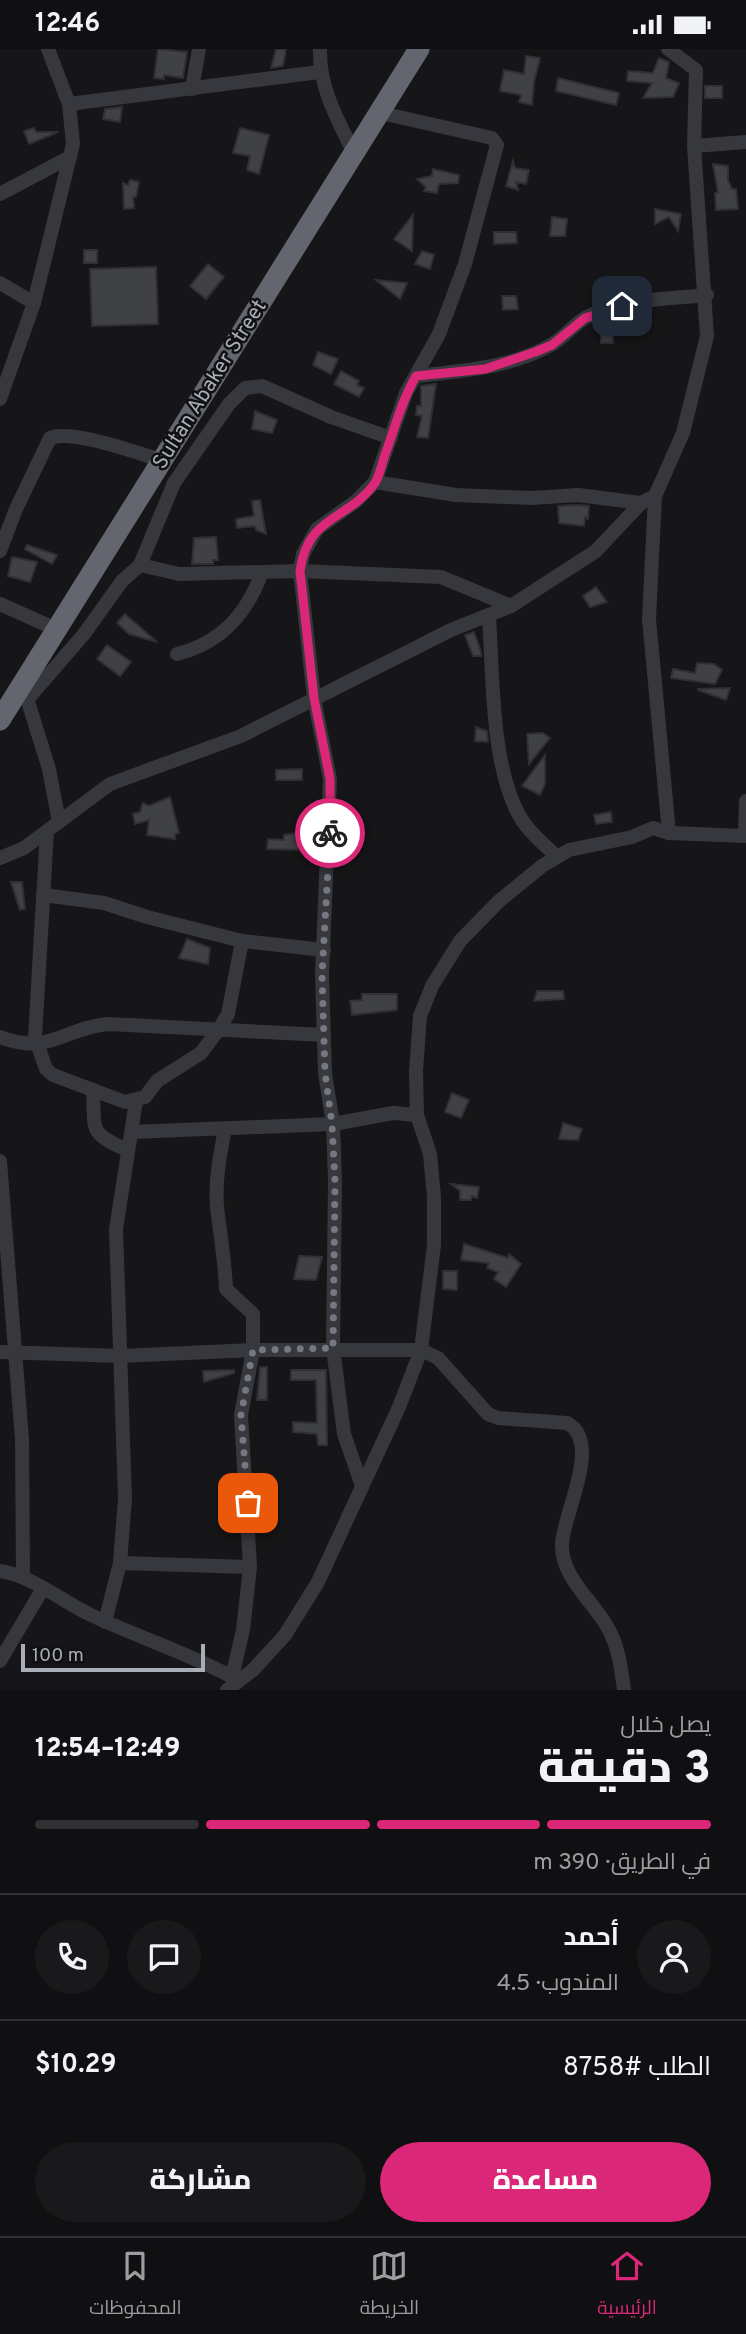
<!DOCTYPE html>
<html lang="ar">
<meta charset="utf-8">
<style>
:root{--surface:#101012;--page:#19191b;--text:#f1f3f6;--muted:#9c9d9f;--line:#303032;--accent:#db2777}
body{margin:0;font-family:Overpass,Cairo,sans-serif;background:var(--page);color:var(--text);direction:rtl;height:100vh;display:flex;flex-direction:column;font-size:26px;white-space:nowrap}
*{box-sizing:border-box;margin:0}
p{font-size:23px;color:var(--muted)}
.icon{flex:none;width:38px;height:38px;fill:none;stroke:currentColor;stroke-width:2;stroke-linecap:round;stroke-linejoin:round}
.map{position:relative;height:1641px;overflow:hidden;direction:ltr}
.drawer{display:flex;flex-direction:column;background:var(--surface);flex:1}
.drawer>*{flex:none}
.scale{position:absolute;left:21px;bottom:18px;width:184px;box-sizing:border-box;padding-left:7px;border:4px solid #a8adb8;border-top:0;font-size:19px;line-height:24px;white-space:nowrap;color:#a8adb8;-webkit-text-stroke:5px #111113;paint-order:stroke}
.pin{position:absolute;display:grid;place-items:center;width:60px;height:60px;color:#fff;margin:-30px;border-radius:14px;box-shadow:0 4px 10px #0006}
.courier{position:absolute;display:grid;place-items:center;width:70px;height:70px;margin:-35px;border:5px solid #db2777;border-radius:50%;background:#fff;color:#222;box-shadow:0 2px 9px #0007}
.summary em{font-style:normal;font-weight:800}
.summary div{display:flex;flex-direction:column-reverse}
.summary{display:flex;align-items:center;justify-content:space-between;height:119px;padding:0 35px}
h1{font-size:46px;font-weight:800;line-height:52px}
.bar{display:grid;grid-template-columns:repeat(4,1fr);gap:10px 7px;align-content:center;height:84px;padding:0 35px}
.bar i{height:9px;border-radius:5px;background:var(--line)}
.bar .on{background:var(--accent)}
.bar p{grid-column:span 4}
.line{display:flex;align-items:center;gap:18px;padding:0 35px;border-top:2px solid var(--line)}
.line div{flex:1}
.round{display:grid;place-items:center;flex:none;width:74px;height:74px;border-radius:37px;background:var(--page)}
.cta{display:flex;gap:14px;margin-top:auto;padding:14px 35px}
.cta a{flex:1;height:80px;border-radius:42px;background:var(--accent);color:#fff;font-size:28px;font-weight:800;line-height:80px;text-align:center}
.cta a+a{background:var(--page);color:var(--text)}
.status{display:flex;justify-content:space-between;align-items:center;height:49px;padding:0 35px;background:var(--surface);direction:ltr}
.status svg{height:19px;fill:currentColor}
.tabs{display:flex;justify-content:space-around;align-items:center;height:98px;border-top:2px solid var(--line);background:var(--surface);font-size:19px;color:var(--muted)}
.tabs a{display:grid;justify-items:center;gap:4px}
.tabs .on{color:var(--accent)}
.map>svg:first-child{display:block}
</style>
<div class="status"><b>12:46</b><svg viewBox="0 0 49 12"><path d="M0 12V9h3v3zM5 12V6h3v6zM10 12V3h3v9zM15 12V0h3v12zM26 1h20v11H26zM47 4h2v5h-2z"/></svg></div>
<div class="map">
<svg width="746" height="1641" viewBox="0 0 746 1641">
<rect width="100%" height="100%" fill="#161618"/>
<g fill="#404145" stroke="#303034" stroke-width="2">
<polygon points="158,0 187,3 183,29 164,26 164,30 154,29"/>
<polygon points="276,0 286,0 283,17 271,19"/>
<polygon points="526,7 540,9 534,33 532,56 519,53 521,46 500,42 504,21 524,25"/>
<polygon points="659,9 669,13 666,29 679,34 673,48 643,49 652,34 627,32 628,22 653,24"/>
<polygon points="558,29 619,44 616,56 556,42"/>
<rect x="705" y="37" width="17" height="12"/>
<polygon points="122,58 120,73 103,70 105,60"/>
<polygon points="34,79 36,83 58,83 29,95 24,82"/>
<polygon points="240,79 269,86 259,125 247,121 250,107 233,104"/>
<polygon points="513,112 515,119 529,121 526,135 516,133 518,141 506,137"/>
<polygon points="713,115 728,117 728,131 732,140 736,140 738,160 716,161 715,144 718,143"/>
<polygon points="433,120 459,126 458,134 439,135 437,144 424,142 426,138 417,130 432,127"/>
<polygon points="130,131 139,133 136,148 133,148 134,159 124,160 123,134 128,136"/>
<polygon points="655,160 681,165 678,182 669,168 655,175"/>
<polygon points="413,166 412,202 394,190"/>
<polygon points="552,168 567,170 565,187 550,187"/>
<polygon points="494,183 516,183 517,194 494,195"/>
<rect x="84" y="201" width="13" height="13"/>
<polygon points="422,202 434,206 430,220 415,215"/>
<polygon points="208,215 224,228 206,250 190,237"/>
<polygon points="156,218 158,275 92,277 90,220"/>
<polygon points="376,231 407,234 400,250"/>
<polygon points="502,247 516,247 518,260 503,261"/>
<polygon points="606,271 613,288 613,294 601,294 601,272"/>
<polygon points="318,303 338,310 331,325 313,316"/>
<polygon points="341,322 359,332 357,336 364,339 359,348 334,335"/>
<polygon points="436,335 428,389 417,388 422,367 416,366 417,357 421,357 421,337"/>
<polygon points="255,362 277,371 272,384 252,380"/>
<polygon points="260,451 266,485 256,481 255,477 237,479 236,470 254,467 252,452"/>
<polygon points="578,456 589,457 588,470 585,468 584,477 559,474 558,457"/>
<polygon points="216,488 218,511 213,511 213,515 192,515 194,489"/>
<polygon points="27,496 57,506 52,515 25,500"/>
<polygon points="12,508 37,513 30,533 8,527"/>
<polygon points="596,538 607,553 590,558 583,547"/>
<polygon points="125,565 157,593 129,585 117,574"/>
<polygon points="474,583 481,603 481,607 473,607 465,586"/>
<polygon points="107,596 131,613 120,627 97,610"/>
<polygon points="697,614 714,615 722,621 715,635 671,629 673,620 695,624"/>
<polygon points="730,639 726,651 698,641 698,640"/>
<polygon points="476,678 487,682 488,693 475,692"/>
<polygon points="543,684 550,689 529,715 527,685"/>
<polygon points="545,706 545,735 540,746 522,737"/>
<polygon points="302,720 302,731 276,731 276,721"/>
<polygon points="170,748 179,784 175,785 175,790 147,786 149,771 135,775 133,765 140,763 143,754 149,757"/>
<polygon points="611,763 612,773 596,775 594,766"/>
<polygon points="296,784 296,792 303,792 303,801 267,800 268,790 284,791 284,786"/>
<polygon points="11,833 22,833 25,860 20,861"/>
<polygon points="187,890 210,899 208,915 179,909"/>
<polygon points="537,942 563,942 564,950 534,952"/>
<polygon points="362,945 397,945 397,961 352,966 350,952 362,951"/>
<polygon points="452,1044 469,1051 461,1069 445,1063"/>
<polygon points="563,1074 582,1080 578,1091 559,1090"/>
<polygon points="451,1135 479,1138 477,1149 472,1147 471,1151 460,1151 460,1142"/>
<polygon points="464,1195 508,1209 509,1205 521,1215 506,1238 494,1230 498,1223 487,1219 489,1214 461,1211"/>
<polygon points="299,1207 322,1208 316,1231 294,1230"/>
<polygon points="443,1222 457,1222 457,1241 443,1240"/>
<polygon points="260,1318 267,1318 267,1351 257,1351"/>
<polygon points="234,1321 234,1324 204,1333 203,1322"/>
<polygon points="291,1321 326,1321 327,1396 318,1396 317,1385 293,1383 293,1373 317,1374 316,1331 291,1331"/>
</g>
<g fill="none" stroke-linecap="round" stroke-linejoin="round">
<g stroke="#37383d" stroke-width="14">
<path d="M 320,0 C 319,38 337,70 354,104"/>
<polyline points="192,40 199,0"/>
<polyline points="69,55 319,23"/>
<polyline points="694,97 746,93"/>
<polyline points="0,145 70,108"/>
<polyline points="0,234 34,254 73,95 69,55 48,0"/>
<path d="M 416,327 C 461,322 510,319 551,296 C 564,289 573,276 585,269 C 620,250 668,250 707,246"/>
<polyline points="0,350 34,254"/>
<polyline points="375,433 456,446 531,449 578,446 641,454"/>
<polyline points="655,447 649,570 669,784"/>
<path d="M 0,502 L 16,460 L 50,389 C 72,380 137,404 161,411"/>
<polyline points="140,516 179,525 300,522 441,528 511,557"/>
<polyline points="0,555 56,580"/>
<path d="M 489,568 C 493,626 491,713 518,764 C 527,782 544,795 557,808"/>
<path d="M 177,605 C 221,594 247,565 262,523"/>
<polyline points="25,643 49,720 59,773"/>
<polyline points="27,651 84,585 122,532 140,516 174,434 229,355 245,339 262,337 331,368 391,389"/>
<polyline points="47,782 35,988 46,1020 53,1026 125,1053 145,1048 157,1032 201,1004 219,980 228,965 242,892"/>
<polyline points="0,809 24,799 110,735 241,687 451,581 511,557 596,502 641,454 655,447 683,384 707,287 694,97 696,21 668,0"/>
<polyline points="43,846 104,854 147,868 242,892 324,901"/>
<path d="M 0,988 C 50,1007 63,979 108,975 L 324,986"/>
<path d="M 93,1041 C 95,1081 88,1084 127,1101"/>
<path d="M 225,1080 C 220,1105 215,1131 217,1157 C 220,1185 225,1212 226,1240 L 253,1265 L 253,1301 L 241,1366 L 250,1518 L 243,1581 L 232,1628"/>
<polyline points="132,1083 333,1075 393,1064 417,1066"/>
<polyline points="0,1112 22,1390 23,1528"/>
<path d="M 0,1303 L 121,1307 L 253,1301 L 421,1301 L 438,1309 L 488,1365 L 498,1369 L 567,1374 C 603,1393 563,1465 562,1495 C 561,1528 593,1552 608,1579 C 619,1599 621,1619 624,1641"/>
<polyline points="362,1437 344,1385 333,1299 335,1132 333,1075 325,1024 322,926 330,730 314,649 300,522 303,505 317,480 355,453 375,433 406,344 439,285 465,215 497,96 492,89 381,64"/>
<polyline points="120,1514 250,1518"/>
<path d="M 0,1522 C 33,1527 61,1552 91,1566 C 140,1589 191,1605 238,1631"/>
<polyline points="105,1573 120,1514 125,1450 116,1180 136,1052"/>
<polyline points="0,1612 42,1541"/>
<polyline points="227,1641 253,1621 285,1586 318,1533 399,1358 421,1301 434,1196 434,1148 430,1105 417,1066 416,1022 420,967 432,937 460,892 498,853 542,817 569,801 632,788 653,779 669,784 745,787 746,752"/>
</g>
<polyline stroke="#63666e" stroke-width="21" points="0,671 419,0"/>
</g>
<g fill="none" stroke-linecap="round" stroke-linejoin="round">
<polyline stroke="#757880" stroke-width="7" stroke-dasharray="0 12.6" points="248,1454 241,1366 253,1301 333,1299 335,1132 332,1075 325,1024 322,926 330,784"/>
<path stroke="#db2777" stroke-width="9" d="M 330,784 L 330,730 L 314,649 L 300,522 C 308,465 348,472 375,434 C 380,426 382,413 386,403 C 395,378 402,351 416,327 L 485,320 L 535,303 L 552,296 L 585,269 L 622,257"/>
</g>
<g text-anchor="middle" stroke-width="5" stroke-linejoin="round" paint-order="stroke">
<g font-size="21" fill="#a8adb8" stroke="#111113">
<text transform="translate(209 335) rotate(-58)" y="7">Sultan Abaker Street</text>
</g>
</g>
</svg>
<div class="scale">100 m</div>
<div class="pin" style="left:248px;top:1454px;background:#ea580c"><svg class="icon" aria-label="bag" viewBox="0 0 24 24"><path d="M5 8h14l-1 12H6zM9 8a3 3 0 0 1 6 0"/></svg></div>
<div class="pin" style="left:622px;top:257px;background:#1f2937"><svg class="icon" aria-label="home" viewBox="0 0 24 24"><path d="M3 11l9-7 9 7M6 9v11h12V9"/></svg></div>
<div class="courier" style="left:330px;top:784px"><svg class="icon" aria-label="bike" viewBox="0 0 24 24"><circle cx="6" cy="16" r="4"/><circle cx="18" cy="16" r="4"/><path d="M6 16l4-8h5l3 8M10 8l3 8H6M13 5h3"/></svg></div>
</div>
<section class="drawer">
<div class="summary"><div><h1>3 دقيقة</h1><p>يصل خلال</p></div><em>12:49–12:54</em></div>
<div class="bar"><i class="on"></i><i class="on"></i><i class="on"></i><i></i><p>في الطريق · 390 m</p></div>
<div class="line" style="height:126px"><a class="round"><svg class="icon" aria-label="person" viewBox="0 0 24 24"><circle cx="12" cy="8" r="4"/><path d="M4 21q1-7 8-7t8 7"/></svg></a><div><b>أحمد</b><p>المندوب · 4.5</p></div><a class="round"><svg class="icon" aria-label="chat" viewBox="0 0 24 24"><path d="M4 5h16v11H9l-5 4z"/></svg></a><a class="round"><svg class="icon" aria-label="phone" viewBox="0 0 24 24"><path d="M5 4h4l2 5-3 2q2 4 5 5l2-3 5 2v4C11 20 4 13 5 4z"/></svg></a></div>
<div class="line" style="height:91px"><div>الطلب #8758</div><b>$10.29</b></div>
<div class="cta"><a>مساعدة</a><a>مشاركة</a></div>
</section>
<nav class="tabs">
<a class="on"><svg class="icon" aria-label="home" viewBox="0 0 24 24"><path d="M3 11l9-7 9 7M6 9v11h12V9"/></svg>الرئيسية</a>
<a><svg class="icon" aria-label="map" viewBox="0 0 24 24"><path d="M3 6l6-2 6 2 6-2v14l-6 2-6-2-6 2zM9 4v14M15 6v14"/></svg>الخريطة</a>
<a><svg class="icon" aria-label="saved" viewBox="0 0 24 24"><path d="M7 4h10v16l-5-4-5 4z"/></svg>المحفوظات</a>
</nav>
